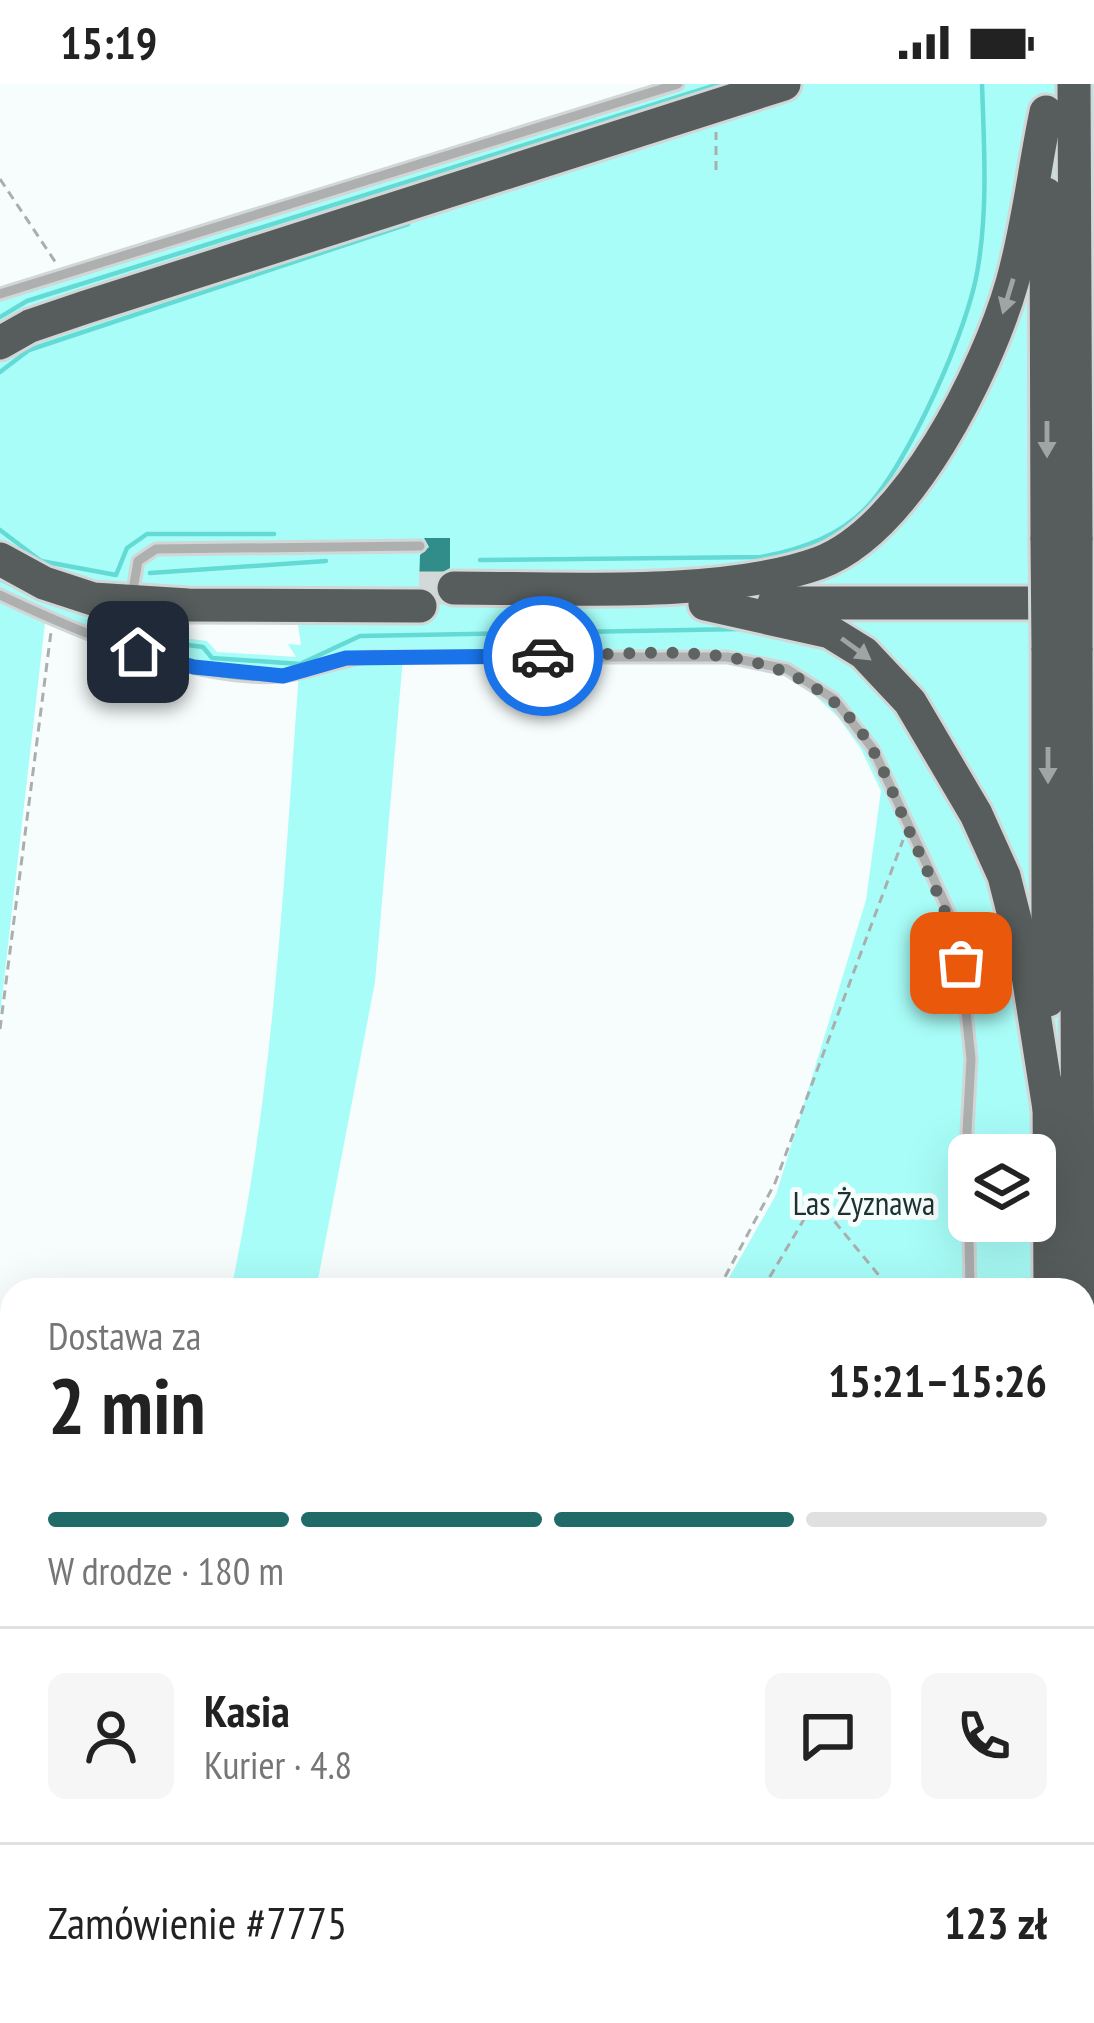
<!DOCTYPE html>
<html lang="pl">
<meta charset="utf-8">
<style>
:root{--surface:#fff;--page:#f6f6f6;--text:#222;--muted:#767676;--line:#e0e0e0;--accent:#206b68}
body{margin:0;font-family:"PT Sans Narrow",sans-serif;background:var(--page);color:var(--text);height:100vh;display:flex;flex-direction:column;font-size:45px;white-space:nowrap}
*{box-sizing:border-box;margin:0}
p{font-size:39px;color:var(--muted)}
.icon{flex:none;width:66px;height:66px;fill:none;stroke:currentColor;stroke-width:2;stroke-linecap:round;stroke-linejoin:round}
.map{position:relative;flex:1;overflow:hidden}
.side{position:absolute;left:0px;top:1194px;width:1095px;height:747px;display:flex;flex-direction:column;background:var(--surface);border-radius:36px 36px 0 0;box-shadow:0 12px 48px #0002}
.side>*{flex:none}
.tools{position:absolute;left:948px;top:1050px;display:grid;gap:24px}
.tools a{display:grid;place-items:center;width:108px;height:108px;border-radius:18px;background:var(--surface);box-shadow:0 12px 48px #0002;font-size:60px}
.pin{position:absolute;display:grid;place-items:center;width:102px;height:102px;color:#fff;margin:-51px;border-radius:24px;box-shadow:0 6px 18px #0006}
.courier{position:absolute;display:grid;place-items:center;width:120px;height:120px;margin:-60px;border:9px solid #1a73e8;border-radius:50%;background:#fff;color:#222;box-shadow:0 3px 15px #0007}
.overview em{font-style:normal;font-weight:700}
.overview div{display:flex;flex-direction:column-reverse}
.overview{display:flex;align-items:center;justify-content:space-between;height:204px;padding:0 48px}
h1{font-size:78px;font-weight:700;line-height:90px}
.bar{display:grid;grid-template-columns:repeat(4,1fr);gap:18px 12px;align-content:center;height:144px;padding:0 48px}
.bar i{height:15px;border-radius:9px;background:var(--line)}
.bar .active{background:var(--accent)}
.bar p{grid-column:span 4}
.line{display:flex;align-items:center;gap:30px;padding:0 48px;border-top:3px solid var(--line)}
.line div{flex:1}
.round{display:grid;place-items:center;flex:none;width:126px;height:126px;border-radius:18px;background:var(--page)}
.status{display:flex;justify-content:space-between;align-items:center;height:84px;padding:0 60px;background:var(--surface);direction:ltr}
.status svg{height:33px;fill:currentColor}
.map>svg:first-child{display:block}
</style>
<div class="status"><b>15:19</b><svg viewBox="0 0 49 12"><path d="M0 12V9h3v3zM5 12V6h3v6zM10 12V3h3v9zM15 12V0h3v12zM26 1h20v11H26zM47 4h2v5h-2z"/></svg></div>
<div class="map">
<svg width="1094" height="1939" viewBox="0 0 1094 1939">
<rect width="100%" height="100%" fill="#f6fdfc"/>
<g fill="#a8fdf8" fill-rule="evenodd">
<path d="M 678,0 L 1094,0 L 1094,1939 L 195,1939 L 203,1929 L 1083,1929 L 1083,1206 L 722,1206 L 776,1111 L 866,816 L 881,707 L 861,665 L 838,633 L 807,604 L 786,591 L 727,573 L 403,573 L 375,898 L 316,1206 L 231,1206 C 274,1004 284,794 299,588 C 220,605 120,557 46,530 L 0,931 L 0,210 ZM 166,533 L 298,541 L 301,561 L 288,560 L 296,573 L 217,568 L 207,557 L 166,552 ZM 969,1071 L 1035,1071 L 1035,1137 L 969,1137 Z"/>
<polygon points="12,1719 12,1846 0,1864 0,1736"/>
</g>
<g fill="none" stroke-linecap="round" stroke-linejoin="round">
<g stroke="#64dad4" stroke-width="4.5">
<polyline points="0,233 27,217 719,0"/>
<polyline points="0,288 29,266 408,140"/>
<polyline points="0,446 41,477 116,491 127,464 147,450 274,450"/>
<path d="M 480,476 L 761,473 C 800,466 839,453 867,423 C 909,378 969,244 978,183 C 988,123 984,61 982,0"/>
<polyline points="150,489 326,477"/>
<polyline points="0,495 32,511"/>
<polyline points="113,532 148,556 203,563 212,574 300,580 360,552 742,545"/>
</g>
</g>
<polygon fill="#318d89" points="424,454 450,454 450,484 437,492 434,507 419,501 420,471 429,463"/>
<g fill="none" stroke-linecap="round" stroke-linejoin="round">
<polyline stroke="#d3d9d8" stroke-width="33" stroke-dasharray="33 16" stroke-linecap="butt" points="419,504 454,504"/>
<defs>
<g id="lane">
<polyline points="0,210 678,0"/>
<polyline points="133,506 138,477 156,465 420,462"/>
<path d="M 0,511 C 76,547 196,599 282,592 C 312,589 340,575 371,573 L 727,573 L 787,585 L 834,615 L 873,665 L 949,828 L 961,879 L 971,975 L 967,1047 L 970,1206"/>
</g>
<g id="highway">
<polyline points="1074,0 1076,456"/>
<polyline points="1046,110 1047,456"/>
<polyline points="0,259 30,242 86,223 784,0"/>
<polyline points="0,475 44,499 93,515 188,521 420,522"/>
<path d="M 454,504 C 560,504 722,514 819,479 C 908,446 987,286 1012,199 C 1028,143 1034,85 1046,28"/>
<polyline points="774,519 1094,519"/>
<polyline points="705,520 830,548 864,569 910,618 976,730 1004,792 1026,879 1049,1025"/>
<polyline points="1048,564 1048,916"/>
<polyline points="1076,564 1078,1206"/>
<polyline points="1049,1004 1050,1206"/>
<polyline points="1083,1254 1093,1186"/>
<polyline points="1053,1929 1053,1939"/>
<polyline points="1081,1929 1081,1939"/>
</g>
</defs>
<use href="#lane" stroke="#d1d7d6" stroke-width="15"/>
<use href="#highway" stroke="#d1d7d6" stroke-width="39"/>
<g stroke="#aaafae" stroke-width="3" stroke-dasharray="9 6" stroke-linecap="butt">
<polyline points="716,86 716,48"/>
<polyline points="0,95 56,179"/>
<polyline points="0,945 51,548"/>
<polyline points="718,1206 775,1099 903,756"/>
<polyline points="762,1206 816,1115 891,1206"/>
<polyline points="307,1929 320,1939"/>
<polyline points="987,1929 987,1939"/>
<polyline points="201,1939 209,1929"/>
<polyline points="240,1939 247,1929"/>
</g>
<use href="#lane" stroke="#aeb0b0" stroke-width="9"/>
<use href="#highway" stroke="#575d5c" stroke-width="33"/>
<defs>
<g id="highway-bridge">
<polyline points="1047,456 1048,564"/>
<polyline points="1076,456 1076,564"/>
</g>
</defs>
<use href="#highway-bridge" stroke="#d1d7d6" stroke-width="39" stroke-linecap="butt"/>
<use href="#highway-bridge" stroke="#575d5c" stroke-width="33"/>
</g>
<defs><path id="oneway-solid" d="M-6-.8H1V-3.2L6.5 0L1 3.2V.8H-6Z" transform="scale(3)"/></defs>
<g fill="#9fa5a4">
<use href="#oneway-solid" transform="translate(1008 212) rotate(107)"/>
<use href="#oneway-solid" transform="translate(1047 355) rotate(90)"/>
<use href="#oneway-solid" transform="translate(856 565) rotate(36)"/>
<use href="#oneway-solid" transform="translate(1048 681) rotate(90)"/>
</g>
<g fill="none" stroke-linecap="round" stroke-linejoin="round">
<path stroke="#5f6362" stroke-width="12" stroke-dasharray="0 21.6" d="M 543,572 C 651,571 786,547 859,645 C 879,671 891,705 904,735 C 925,784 949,827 961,879"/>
<polyline stroke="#1a73e8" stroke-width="15" points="138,568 194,583 283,592 346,574 543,572"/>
</g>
<g text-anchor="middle" stroke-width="10" stroke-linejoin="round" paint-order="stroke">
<g font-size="33" fill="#1c3130" stroke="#f6fdfc">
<text x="864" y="1131">Las Żyznawa</text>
</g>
</g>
</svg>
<div class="tools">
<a><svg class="icon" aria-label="layers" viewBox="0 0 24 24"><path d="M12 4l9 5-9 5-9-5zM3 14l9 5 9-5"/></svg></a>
</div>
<div class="pin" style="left:961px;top:879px;background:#ea580c"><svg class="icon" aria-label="bag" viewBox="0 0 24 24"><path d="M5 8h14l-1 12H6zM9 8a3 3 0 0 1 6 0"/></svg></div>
<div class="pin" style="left:138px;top:568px;background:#1f2937"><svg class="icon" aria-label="home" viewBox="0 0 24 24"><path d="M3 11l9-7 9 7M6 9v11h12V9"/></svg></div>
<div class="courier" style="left:543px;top:572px"><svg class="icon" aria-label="car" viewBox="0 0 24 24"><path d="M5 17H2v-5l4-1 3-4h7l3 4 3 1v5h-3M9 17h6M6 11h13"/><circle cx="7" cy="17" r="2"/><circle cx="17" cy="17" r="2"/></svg></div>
<section class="side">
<div class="overview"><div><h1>2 min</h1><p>Dostawa za</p></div><em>15:21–15:26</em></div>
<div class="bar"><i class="active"></i><i class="active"></i><i class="active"></i><i></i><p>W drodze · 180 m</p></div>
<div class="line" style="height:216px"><a class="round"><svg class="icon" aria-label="person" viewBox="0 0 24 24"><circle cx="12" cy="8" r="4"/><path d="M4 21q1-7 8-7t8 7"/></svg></a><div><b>Kasia</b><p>Kurier · 4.8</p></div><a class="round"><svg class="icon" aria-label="chat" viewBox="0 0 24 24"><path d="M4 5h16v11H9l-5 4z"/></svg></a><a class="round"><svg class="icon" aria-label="phone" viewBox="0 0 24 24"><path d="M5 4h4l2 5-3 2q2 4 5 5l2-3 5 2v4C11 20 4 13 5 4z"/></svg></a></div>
<div class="line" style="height:156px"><div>Zamówienie #7775</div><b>123 zł</b></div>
</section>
</div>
